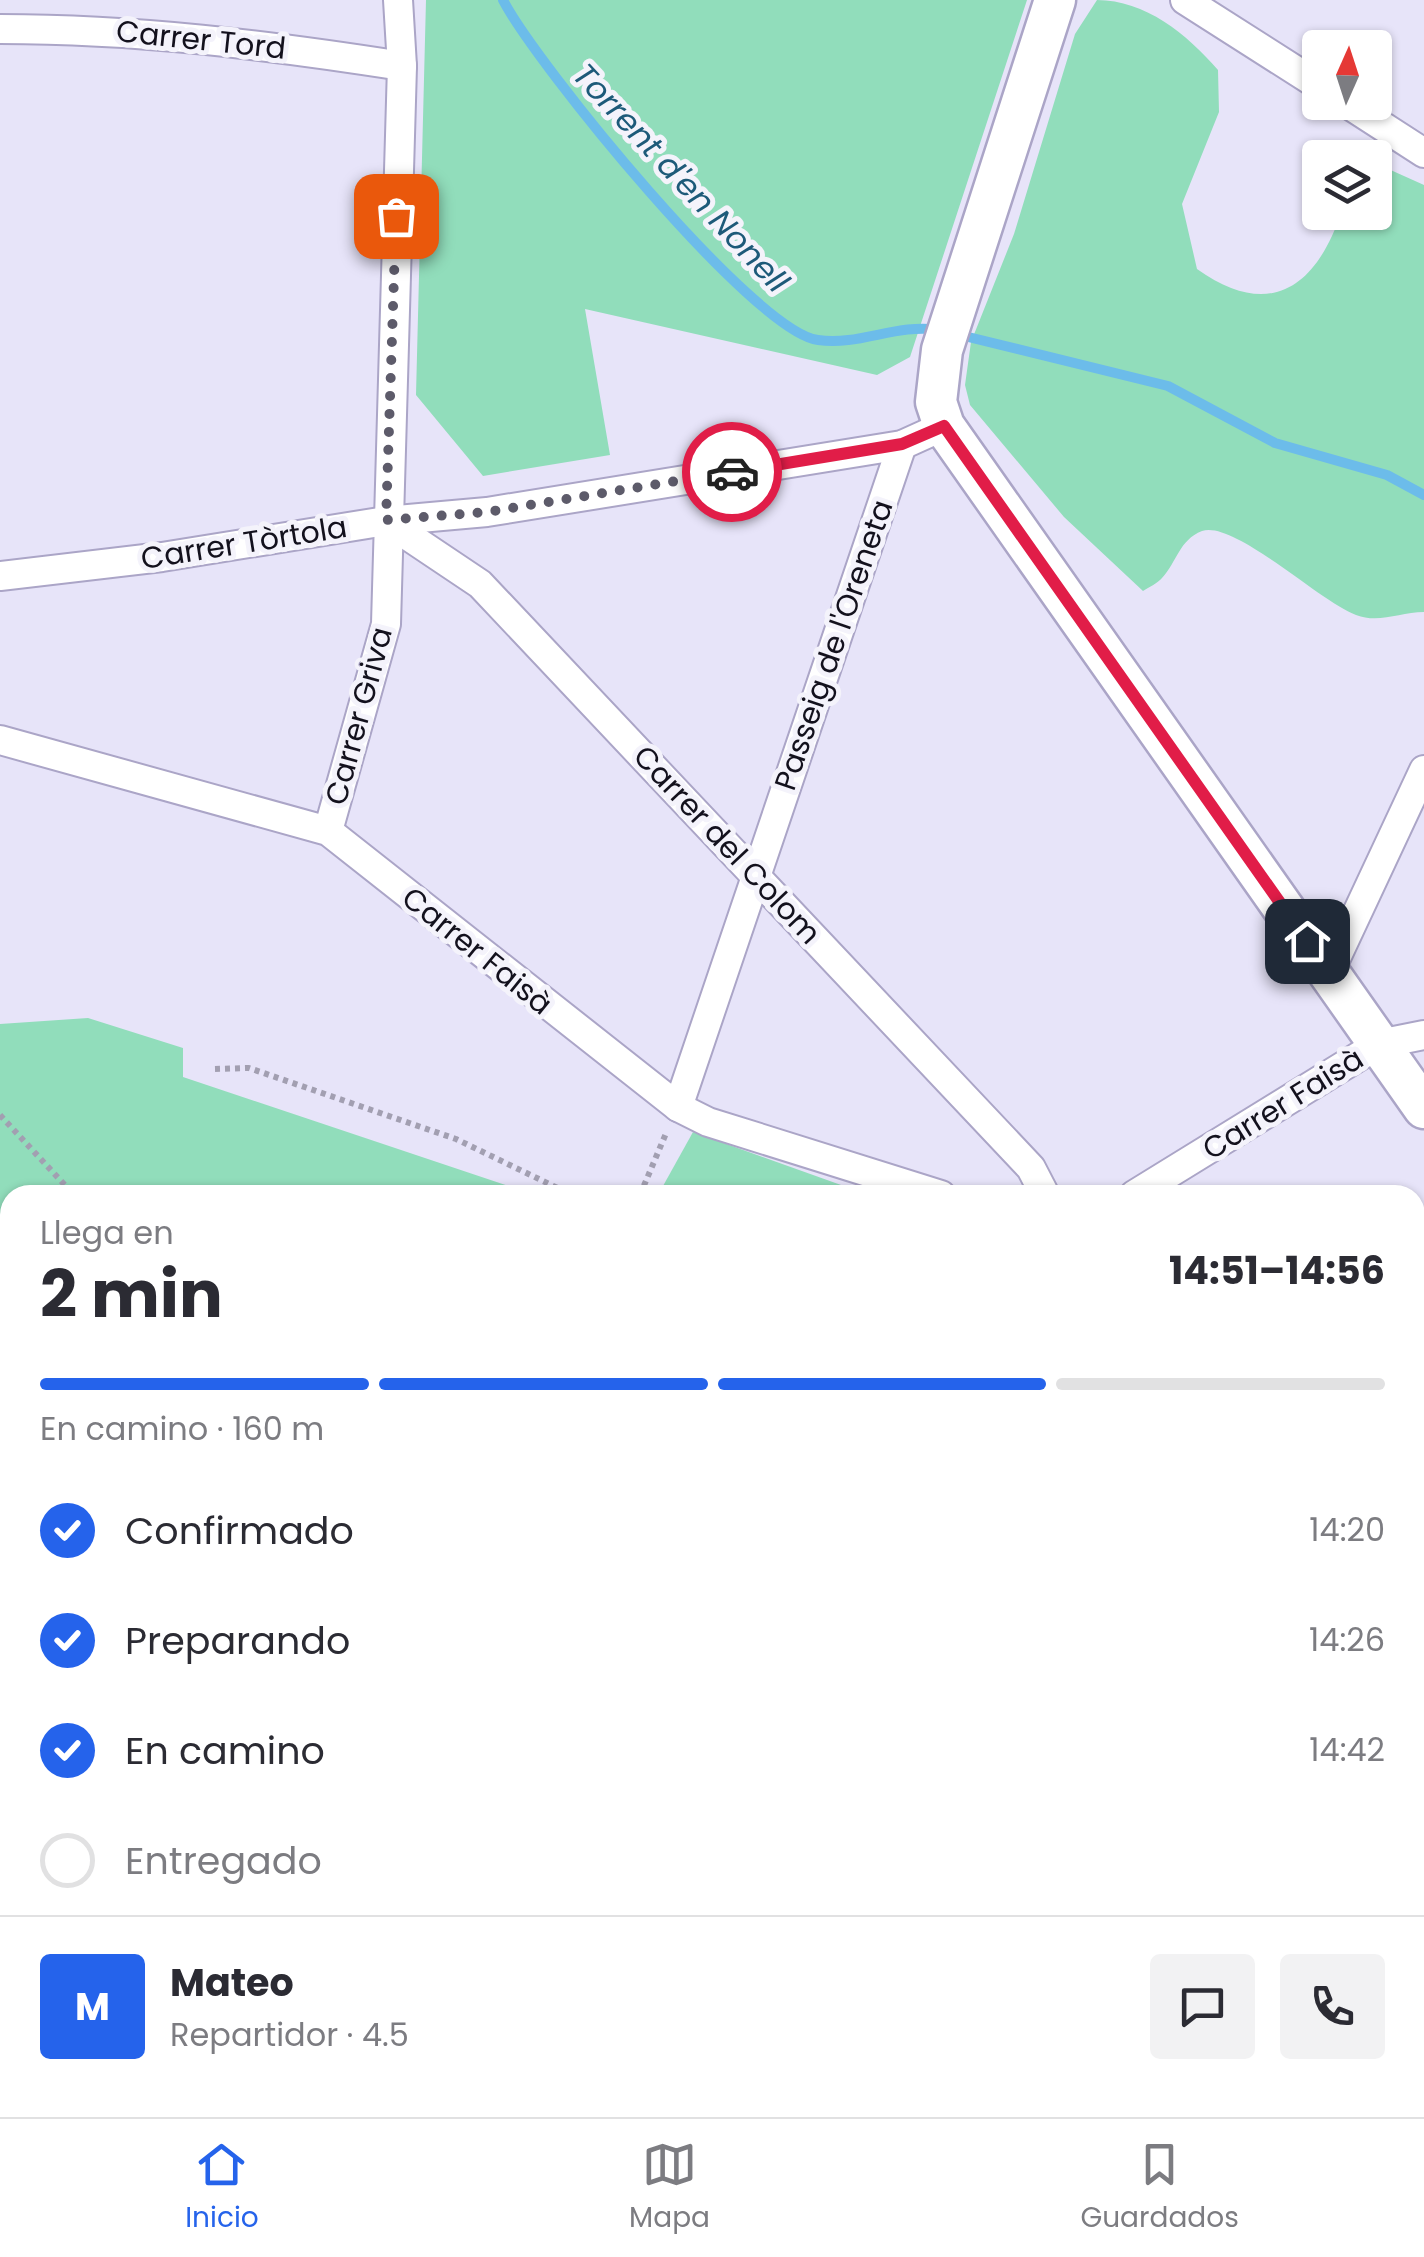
<!DOCTYPE html>
<html lang="es">
<meta charset="utf-8">
<style>
:root{--surface:#fff;--page:#f2f2f3;--text:#2b2b33;--muted:#7c7c81;--line:#e1e1e2;--accent:#2563eb}
body{margin:0;font-family:Poppins,sans-serif;background:var(--page);color:var(--text);height:100vh;display:flex;flex-direction:column;font-size:38px;white-space:nowrap}
*{box-sizing:border-box;margin:0}
p{font-size:32px;color:var(--muted)}
.icon{flex:none;width:55px;height:55px;fill:none;stroke:currentColor;stroke-width:2;stroke-linecap:round;stroke-linejoin:round}
.map{position:relative;flex:1;overflow:hidden}
.side{position:absolute;left:0px;top:1185px;width:1425px;height:932px;display:flex;flex-direction:column;background:var(--surface);border-radius:30px 30px 0 0;box-shadow:0 2px 8px #0004}
.side>*{flex:none}
.needle{width:65px;rotate:3deg}
.fabs{position:absolute;left:1302px;top:30px;display:grid;gap:20px}
.fabs a{display:grid;place-items:center;width:90px;height:90px;border-radius:10px;background:var(--surface);box-shadow:0 2px 8px #0004;font-size:50px}
.pin{position:absolute;display:grid;place-items:center;width:85px;height:85px;color:#fff;margin:-42px;border-radius:20px;box-shadow:0 5px 15px #0006}
.courier{position:absolute;display:grid;place-items:center;width:100px;height:100px;margin:-50px;border:8px solid #e11d48;border-radius:50%;background:#fff;color:#222;box-shadow:0 2px 12px #0007}
.head em{font-style:normal;font-weight:700}
.head div{display:flex;flex-direction:column-reverse}
.head{display:flex;align-items:center;justify-content:space-between;height:170px;padding:0 40px}
h1{font-size:65px;font-weight:700;line-height:75px}
.bar{display:grid;grid-template-columns:repeat(4,1fr);gap:15px 10px;align-content:center;height:120px;padding:0 40px}
.bar i{height:12px;border-radius:8px;background:var(--line)}
.bar .active{background:var(--accent)}
.bar p{grid-column:span 4}
.line{display:flex;align-items:center;gap:25px;padding:0 40px;border-top:2px solid var(--line)}
.line div{flex:1}
.round{display:grid;place-items:center;flex:none;width:105px;height:105px;border-radius:10px;background:var(--page)}
ol{padding:0 40px;list-style:none}
li{display:flex;align-items:center;gap:30px;height:110px}
li p{margin-inline-start:auto}
li .icon{padding:10px;border-radius:50%;background:var(--accent);color:#fff;stroke-width:4}
li:last-child{color:var(--muted)}
li i{width:55px;height:55px;border:5px solid var(--line);border-radius:50%}
.tabs{display:flex;justify-content:space-around;align-items:center;height:140px;border-top:2px solid var(--line);background:var(--surface);font-size:28px;color:var(--muted)}
.tabs a{display:grid;justify-items:center;gap:5px}
.tabs .active{color:var(--accent)}
.map>svg:first-child{display:block}
</style>
<div class="map">
<svg width="1424" height="2117" viewBox="0 0 1424 2117">
<rect width="100%" height="100%" fill="#e7e4f9"/>
<g fill="#91ddbb">
<polygon points="426,0 1027,0 910,357 877,375 585,309 610,455 483,476 416,395"/>
<path d="M 1097,0 C 1145,0 1187,34 1218,70 L 1219,112 L 1182,204 L 1197,269 C 1270,321 1316,287 1341,213 L 1375,212 L 1375,163 L 1424,185 L 1424,612 C 1400,612 1379,624 1356,615 C 1319,601 1234,520 1202,531 C 1179,540 1177,562 1162,578 C 1158,583 1149,587 1143,591 L 1064,517 L 970,405 L 965,385 L 971,342 L 1014,234 L 1075,34 Z"/>
<polygon points="88,1018 183,1048 183,1077 535,1195 10,1195 10,1431 0,1429 0,1024"/>
<polygon points="693,1132 869,1195 658,1195"/>
<polygon points="1424,1514 1424,2117 1177,2117 1179,2108 1415,2108 1415,1517"/>
</g>
<g fill="none" stroke-linecap="round" stroke-linejoin="round">
<g stroke="#6cbcea" stroke-width="10">
<path d="M 503,0 C 536,64 754,332 818,340 C 860,346 897,323 939,330"/>
<polyline points="956,334 1168,386 1275,443 1387,475 1424,495"/>
<polyline points="0,1404 10,1406"/>
<polyline points="1225,2117 1228,2108"/>
</g>
<defs>
<g id="street">
<polyline points="1185,0 1320,86"/>
<path d="M 0,29 C 136,29 268,45 402,66"/>
<polyline points="1345,102 1424,153"/>
<polyline points="386,521 480,584 1031,1168 1045,1195"/>
<polyline points="0,576 162,557 386,521 487,512 902,445 944,426"/>
<polyline points="0,740 328,831 678,1107 708,1122 941,1195"/>
<polyline points="328,831 386,624 402,66 398,0"/>
<polyline points="1329,973 1424,770"/>
<polyline points="678,1107 902,445"/>
<polyline points="1134,1195 1379,1044 1424,1035"/>
<polyline points="0,1864 10,1864"/>
<polyline points="86,2108 86,2117"/>
</g>
<polyline id="secondary" points="1055,0 942,350 936,402 944,426 1424,1108"/>
</defs>
<use href="#street" stroke="#aba5c7" stroke-width="32"/>
<use href="#secondary" stroke="#aba5c7" stroke-width="45"/>
<g stroke="#a29fb1" stroke-width="6" stroke-dasharray="5 5" stroke-linecap="butt">
<polyline points="215,1069 249,1068 456,1139 572,1195"/>
<polyline points="0,1115 74,1195"/>
<polyline points="640,1195 667,1131"/>
<polyline points="0,1345 10,1343"/>
<polyline points="1318,2108 1328,2117"/>
<polyline points="1306,2117 1314,2108"/>
</g>
<use href="#street" stroke="#fff" stroke-width="28"/>
<use href="#secondary" stroke="#fff" stroke-width="40"/>
</g>
<g fill="none" stroke-linecap="round" stroke-linejoin="round">
<polyline stroke="#5d5b6a" stroke-width="10" stroke-dasharray="0 18" points="396,216 386,520 487,512 732,472"/>
<polyline stroke="#e11d48" stroke-width="12" points="732,472 902,444 944,426 1307,941"/>
</g>
<g text-anchor="middle" stroke-width="10" stroke-linejoin="round" paint-order="stroke">
<g font-size="30" fill="#13111d" stroke="#f4f3fb">
<text transform="translate(201 40) rotate(6)" y="10">Carrer Tord</text>
<text transform="translate(244 543) rotate(-9)" y="10">Carrer Tòrtola</text>
<text transform="translate(834 645) rotate(-71)" y="10">Passeig de l'Oreneta</text>
<text transform="translate(359 716) rotate(-75)" y="10">Carrer Griva</text>
<text transform="translate(727 845) rotate(47)" y="10">Carrer del Colom</text>
<text transform="translate(477 951) rotate(39)" y="10">Carrer Faisà</text>
<text transform="translate(1283 1104) rotate(-32)" y="10">Carrer Faisà</text>
</g>
<g font-size="32" font-style="italic" fill="#1d5a79" stroke="#f4f3fb">
<text transform="translate(681 178) rotate(47)" y="11">Torrent d'en Nonell</text>
</g>
</g>
</svg>
<div class="fabs">
<a><svg class="needle" viewBox="-14 -14 28 28"><path d="M0-13l5 13h-10z" fill="#e53935"/><path d="M0 13l5-13h-10z" fill="#7c7c81"/></svg></a>
<a><svg class="icon" aria-label="layers" viewBox="0 0 24 24"><path d="M12 4l9 5-9 5-9-5zM3 14l9 5 9-5"/></svg></a>
</div>
<div class="pin" style="left:396px;top:216px;background:#ea580c"><svg class="icon" aria-label="bag" viewBox="0 0 24 24"><path d="M5 8h14l-1 12H6zM9 8a3 3 0 0 1 6 0"/></svg></div>
<div class="pin" style="left:1307px;top:941px;background:#1f2937"><svg class="icon" aria-label="home" viewBox="0 0 24 24"><path d="M3 11l9-7 9 7M6 9v11h12V9"/></svg></div>
<div class="courier" style="left:732px;top:472px"><svg class="icon" aria-label="car" viewBox="0 0 24 24"><path d="M5 17H2v-5l4-1 3-4h7l3 4 3 1v5h-3M9 17h6M6 11h13"/><circle cx="7" cy="17" r="2"/><circle cx="17" cy="17" r="2"/></svg></div>
<section class="side">
<div class="head"><div><h1>2 min</h1><p>Llega en</p></div><em>14:51–14:56</em></div>
<div class="bar"><i class="active"></i><i class="active"></i><i class="active"></i><i></i><p>En camino · 160 m</p></div>
<ol>
<li><svg class="icon" aria-label="check" viewBox="0 0 24 24"><path d="M5 12l5 5 9-10"/></svg>Confirmado<p>14:20</p></li>
<li><svg class="icon" aria-label="check" viewBox="0 0 24 24"><path d="M5 12l5 5 9-10"/></svg>Preparando<p>14:26</p></li>
<li><svg class="icon" aria-label="check" viewBox="0 0 24 24"><path d="M5 12l5 5 9-10"/></svg>En camino<p>14:42</p></li>
<li><i></i>Entregado</li>
</ol>
<div class="line" style="height:180px"><b class="round" style="background:var(--accent);color:#fff">M</b><div><b>Mateo</b><p>Repartidor · 4.5</p></div><a class="round"><svg class="icon" aria-label="chat" viewBox="0 0 24 24"><path d="M4 5h16v11H9l-5 4z"/></svg></a><a class="round"><svg class="icon" aria-label="phone" viewBox="0 0 24 24"><path d="M5 4h4l2 5-3 2q2 4 5 5l2-3 5 2v4C11 20 4 13 5 4z"/></svg></a></div>
</section>
</div>
<nav class="tabs">
<a class="active"><svg class="icon" aria-label="home" viewBox="0 0 24 24"><path d="M3 11l9-7 9 7M6 9v11h12V9"/></svg>Inicio</a>
<a><svg class="icon" aria-label="map" viewBox="0 0 24 24"><path d="M3 6l6-2 6 2 6-2v14l-6 2-6-2-6 2zM9 4v14M15 6v14"/></svg>Mapa</a>
<a><svg class="icon" aria-label="saved" viewBox="0 0 24 24"><path d="M7 4h10v16l-5-4-5 4z"/></svg>Guardados</a>
</nav>
